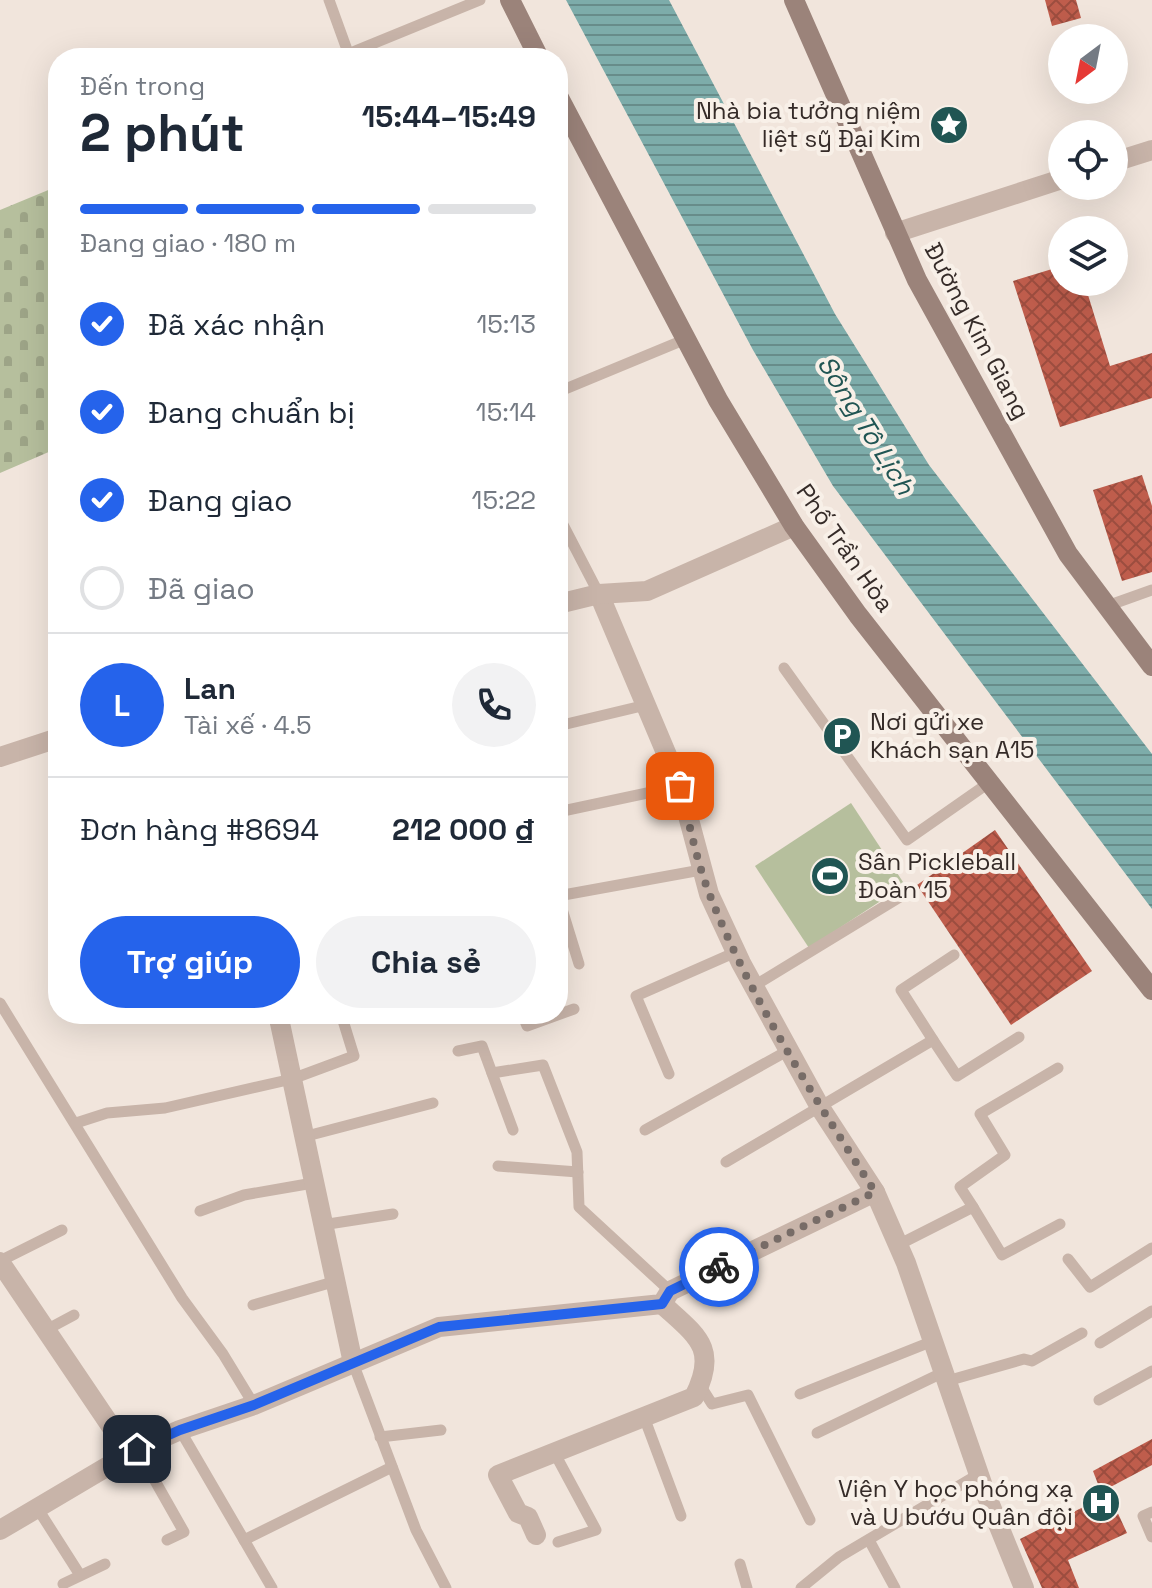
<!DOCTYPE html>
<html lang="vi">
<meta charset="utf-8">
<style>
:root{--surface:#fff;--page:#f2f2f3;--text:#1f2937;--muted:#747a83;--line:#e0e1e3;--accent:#2563eb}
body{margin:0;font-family:"Space Grotesk",sans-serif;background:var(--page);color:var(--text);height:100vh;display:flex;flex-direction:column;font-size:30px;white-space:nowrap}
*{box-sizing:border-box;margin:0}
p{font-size:26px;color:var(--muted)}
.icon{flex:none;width:44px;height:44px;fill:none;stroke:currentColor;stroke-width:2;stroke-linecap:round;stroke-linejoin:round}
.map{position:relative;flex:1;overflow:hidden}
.sheet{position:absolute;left:48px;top:48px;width:520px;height:976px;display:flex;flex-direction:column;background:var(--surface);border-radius:32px;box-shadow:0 8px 32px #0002}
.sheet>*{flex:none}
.needle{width:52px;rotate:212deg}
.fabs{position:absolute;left:1048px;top:24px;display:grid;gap:16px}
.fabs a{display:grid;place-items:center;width:80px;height:80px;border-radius:50%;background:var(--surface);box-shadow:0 8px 32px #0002;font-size:40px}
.pin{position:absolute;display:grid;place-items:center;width:68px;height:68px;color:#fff;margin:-34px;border-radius:16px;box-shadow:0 4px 12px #0006}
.courier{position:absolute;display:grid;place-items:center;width:80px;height:80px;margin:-40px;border:6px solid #2563eb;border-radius:50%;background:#fff;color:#222;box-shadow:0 2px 10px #0007}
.overview em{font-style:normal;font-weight:700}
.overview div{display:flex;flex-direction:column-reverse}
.overview{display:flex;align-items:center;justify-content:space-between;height:136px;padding:0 32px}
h1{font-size:52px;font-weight:700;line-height:60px}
.bar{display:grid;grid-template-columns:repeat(4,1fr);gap:12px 8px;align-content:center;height:96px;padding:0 32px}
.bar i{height:10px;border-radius:6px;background:var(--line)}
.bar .active{background:var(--accent)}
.bar p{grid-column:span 4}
.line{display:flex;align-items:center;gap:20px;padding:0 32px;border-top:2px solid var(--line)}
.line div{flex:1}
.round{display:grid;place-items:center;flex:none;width:84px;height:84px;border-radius:42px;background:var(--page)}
ol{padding:0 32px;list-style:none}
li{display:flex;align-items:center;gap:24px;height:88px}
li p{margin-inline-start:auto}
li .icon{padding:8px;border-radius:50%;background:var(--accent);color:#fff;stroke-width:4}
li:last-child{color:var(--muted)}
li i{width:44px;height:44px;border:4px solid var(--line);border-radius:50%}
.primary-button{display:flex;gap:16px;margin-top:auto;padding:16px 32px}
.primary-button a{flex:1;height:92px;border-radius:48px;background:var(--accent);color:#fff;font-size:32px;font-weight:700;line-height:92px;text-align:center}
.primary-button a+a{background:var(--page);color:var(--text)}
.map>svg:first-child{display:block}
</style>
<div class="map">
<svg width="1152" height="1588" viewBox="0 0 1152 1588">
<defs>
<pattern id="cemetery-stones" width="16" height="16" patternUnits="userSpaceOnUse" patternTransform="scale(2)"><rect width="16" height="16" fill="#b6bf9d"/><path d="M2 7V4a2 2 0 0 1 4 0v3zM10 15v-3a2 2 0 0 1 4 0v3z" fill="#9da487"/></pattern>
<pattern id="water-rules" width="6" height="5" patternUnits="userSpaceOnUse" patternTransform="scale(2)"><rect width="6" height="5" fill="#7dacaa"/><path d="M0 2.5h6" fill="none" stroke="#678c8a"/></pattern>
<pattern id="building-cross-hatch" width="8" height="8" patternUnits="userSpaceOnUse" patternTransform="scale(2)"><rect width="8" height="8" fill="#bf5d4c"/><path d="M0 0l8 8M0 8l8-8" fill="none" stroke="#9c4d3f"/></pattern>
</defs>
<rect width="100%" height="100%" fill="#f1e5dc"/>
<polygon fill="url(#cemetery-stones)" points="58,186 58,448 0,473 0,210"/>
<polygon fill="#b6bf9d" points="851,803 905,885 809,948 755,866"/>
<polygon fill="url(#water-rules)" points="566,0 669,0 835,314 929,465 1152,754 1152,909 833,486 753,350"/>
<g fill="url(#building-cross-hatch)">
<polygon points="1045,0 1076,0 1081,18 1052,26"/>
<polygon points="1062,266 1062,282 1084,282 1110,366 1152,353 1152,398 1060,427 1013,281"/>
<polygon points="1142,475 1152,506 1152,572 1122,581 1093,490"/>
<polygon points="995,830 1092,971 1011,1025 917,885"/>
<polygon points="1152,1439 1152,1465 1101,1492 1093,1471"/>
<polygon points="1109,1494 1127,1533 1068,1560 1079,1588 1042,1588 1020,1539"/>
</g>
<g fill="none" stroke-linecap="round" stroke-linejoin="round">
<g stroke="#c8b4a9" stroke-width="11">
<polyline points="329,0 350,58"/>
<polyline points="338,58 480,0"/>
<polyline points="558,392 686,339"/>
<polyline points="558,515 599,594"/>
<polyline points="1107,606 1152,590"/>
<polyline points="784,668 907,840 990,782"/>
<polyline points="558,726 646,705"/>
<polyline points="558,812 680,786"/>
<polyline points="558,896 701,870"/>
<polyline points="558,896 579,964"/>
<polyline points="754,986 908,892"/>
<polyline points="0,1003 182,1298 223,1354 254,1405"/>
<polyline points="421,1014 421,1015"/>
<polyline points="522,1014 527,1026 574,1009"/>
<polyline points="933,1040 901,990 954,955"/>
<polyline points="458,1051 482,1046 513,1130"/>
<polyline points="492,1073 543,1065 577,1152 579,1207 670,1291"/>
<polyline points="669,1074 636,996 736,952"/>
<polyline points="76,1123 107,1113 165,1108 292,1079 354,1056 341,1014"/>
<polyline points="645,1130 789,1050"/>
<polyline points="303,1137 433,1103"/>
<polyline points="726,1162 933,1040 957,1076 1019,1037"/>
<polyline points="498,1166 578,1172"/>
<polyline points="973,1207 1002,1255 1060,1224"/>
<polyline points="200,1211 244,1195 313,1183"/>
<polyline points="322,1225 393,1214"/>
<polyline points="898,1245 973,1207 960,1187 1005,1155 980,1114 1058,1068"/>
<polyline points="1068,1259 1090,1287 1152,1248"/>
<polyline points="0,1261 62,1230"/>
<polyline points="253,1305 333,1282"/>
<polyline points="46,1330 74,1315"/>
<polyline points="1100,1343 1152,1311"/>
<polyline points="353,1363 416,1530 446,1588"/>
<polyline points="947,1381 1024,1359 1032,1361 1082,1333"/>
<polyline points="700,1385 712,1404 748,1395 810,1520"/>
<polyline points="800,1394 933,1341"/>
<polyline points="1099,1400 1152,1371"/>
<polyline points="644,1417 681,1516"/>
<polyline points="180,1430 272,1588"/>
<polyline points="817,1433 944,1372"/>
<polyline points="380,1437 441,1430"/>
<polyline points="137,1449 184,1532 167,1540"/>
<polyline points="554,1452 596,1530 558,1542"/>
<polyline points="36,1506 80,1575"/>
<polyline points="1152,1512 1143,1516 1152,1537"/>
<polyline points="244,1540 392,1467"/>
<polyline points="869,1540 895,1588"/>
<polyline points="740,1564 747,1588"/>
<polyline points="63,1584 105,1564"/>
<polyline points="801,1588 839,1557 979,1474"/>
</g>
<g stroke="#c8b4a9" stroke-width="20">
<polyline points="1114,162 1152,150"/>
<polyline points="895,233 1062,179"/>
<polyline points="599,594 680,786 709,894 741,963 821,1109 875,1192 906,1263 985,1492 1024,1588"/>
<polyline points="558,604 599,594 647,591 794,526"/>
<polyline points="0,757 58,738"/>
<polyline points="278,1014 353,1363"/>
<polyline points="0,1262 129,1453"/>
<polyline points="0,1530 137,1449 180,1430 254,1405 439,1327 662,1304 670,1291 875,1192"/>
<path d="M 536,1535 L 528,1517 L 518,1513 L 498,1475 L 694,1397 C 719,1348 697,1336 662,1304"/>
</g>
<g stroke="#9b837a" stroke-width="20">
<polyline points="510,0 539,58"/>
<polyline points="794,0 917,280 1068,554 1152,666"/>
<polyline points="558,96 718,400 794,526 858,615 1152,990"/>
</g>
</g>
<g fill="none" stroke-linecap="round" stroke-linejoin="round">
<path stroke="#776c67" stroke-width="8" stroke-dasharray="0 14.4" d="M 680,786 C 689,822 696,859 709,893 C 750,998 814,1097 875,1192 L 719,1267"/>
<polyline stroke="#2563eb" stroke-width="10" points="137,1449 180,1430 254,1405 439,1327 662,1304 670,1291 719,1267"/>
</g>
<defs>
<symbol id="sight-disc" viewBox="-11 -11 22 22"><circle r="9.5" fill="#205553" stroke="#f8f0e8"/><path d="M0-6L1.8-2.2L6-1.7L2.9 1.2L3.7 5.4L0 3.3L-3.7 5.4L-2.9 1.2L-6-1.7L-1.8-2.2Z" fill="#fff"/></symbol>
<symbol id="parking-disc" viewBox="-11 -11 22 22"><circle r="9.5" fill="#205553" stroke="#f8f0e8"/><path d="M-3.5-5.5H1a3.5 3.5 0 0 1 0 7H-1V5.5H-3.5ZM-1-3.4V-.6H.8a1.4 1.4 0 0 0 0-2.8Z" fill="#fff"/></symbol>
<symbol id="stadium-disc" viewBox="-11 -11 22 22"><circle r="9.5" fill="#205553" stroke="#f8f0e8"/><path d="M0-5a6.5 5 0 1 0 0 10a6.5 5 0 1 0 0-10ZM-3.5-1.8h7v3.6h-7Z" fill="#fff"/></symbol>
<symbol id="hospital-disc" viewBox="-11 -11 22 22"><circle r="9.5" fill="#205553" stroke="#f8f0e8"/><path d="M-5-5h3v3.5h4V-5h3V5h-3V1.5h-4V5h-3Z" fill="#fff"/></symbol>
</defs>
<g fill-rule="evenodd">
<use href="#sight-disc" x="927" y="103" width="44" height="44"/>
<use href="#parking-disc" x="820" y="714" width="44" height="44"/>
<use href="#stadium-disc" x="808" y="854" width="44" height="44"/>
<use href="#hospital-disc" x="1079" y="1481" width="44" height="44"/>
</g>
<g text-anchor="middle" stroke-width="8" stroke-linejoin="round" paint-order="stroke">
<g font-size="24" fill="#352b28" stroke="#f8f0e8" text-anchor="end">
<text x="921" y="119">Nhà bia tưởng niệm<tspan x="921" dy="28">liệt sỹ Đại Kim</tspan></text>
<text x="870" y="730" text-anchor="start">Nơi gửi xe<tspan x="870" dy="28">Khách sạn A15</tspan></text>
<text x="858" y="870" text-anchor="start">Sân Pickleball<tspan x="858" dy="28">Đoàn 15</tspan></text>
<text x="1073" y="1497">Viện Y học phóng xạ<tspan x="1073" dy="28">và U bướu Quân đội</tspan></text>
</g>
<g font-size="24" fill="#352b28" stroke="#f8f0e8">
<text transform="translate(977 331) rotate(62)" y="8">Đường Kim Giang</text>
<text transform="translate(845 548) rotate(55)" y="8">Phố Trần Hòa</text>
</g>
<g font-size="26" font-style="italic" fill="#205553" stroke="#f8f0e8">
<text transform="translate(866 425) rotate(58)" y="9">Sông Tô Lịch</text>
</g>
</g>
</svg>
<div class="fabs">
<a><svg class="needle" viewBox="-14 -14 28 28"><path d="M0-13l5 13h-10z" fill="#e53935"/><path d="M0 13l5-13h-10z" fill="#747a83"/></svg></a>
<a><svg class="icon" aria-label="locate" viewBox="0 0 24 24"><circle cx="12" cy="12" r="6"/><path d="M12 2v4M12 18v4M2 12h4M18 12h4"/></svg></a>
<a><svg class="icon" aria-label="layers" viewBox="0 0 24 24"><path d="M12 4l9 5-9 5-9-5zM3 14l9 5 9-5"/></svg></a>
</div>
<div class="pin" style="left:680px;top:786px;background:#ea580c"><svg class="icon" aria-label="bag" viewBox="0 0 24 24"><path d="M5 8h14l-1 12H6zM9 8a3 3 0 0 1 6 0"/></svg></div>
<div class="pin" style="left:137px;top:1449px;background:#1f2937"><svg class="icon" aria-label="home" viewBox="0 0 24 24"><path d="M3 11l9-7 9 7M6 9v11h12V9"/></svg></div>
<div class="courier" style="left:719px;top:1267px"><svg class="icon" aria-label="bike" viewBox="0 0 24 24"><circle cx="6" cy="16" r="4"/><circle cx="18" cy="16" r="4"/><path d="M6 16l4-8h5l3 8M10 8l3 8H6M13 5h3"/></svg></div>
<section class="sheet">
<div class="overview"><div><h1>2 phút</h1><p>Đến trong</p></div><em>15:44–15:49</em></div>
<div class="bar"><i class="active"></i><i class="active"></i><i class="active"></i><i></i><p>Đang giao · 180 m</p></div>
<ol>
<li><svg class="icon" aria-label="check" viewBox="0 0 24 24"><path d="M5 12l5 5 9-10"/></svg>Đã xác nhận<p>15:13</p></li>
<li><svg class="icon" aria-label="check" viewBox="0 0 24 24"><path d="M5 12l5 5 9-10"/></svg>Đang chuẩn bị<p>15:14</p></li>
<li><svg class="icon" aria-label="check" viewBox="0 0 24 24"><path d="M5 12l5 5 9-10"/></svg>Đang giao<p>15:22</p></li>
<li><i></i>Đã giao</li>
</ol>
<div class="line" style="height:144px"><b class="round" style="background:var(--accent);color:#fff">L</b><div><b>Lan</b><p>Tài xế · 4.5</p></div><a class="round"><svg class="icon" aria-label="phone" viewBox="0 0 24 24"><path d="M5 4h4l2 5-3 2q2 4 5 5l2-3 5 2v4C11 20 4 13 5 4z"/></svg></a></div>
<div class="line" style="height:104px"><div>Đơn hàng #8694</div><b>212 000 ₫</b></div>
<div class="primary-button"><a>Trợ giúp</a><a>Chia sẻ</a></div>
</section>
</div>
